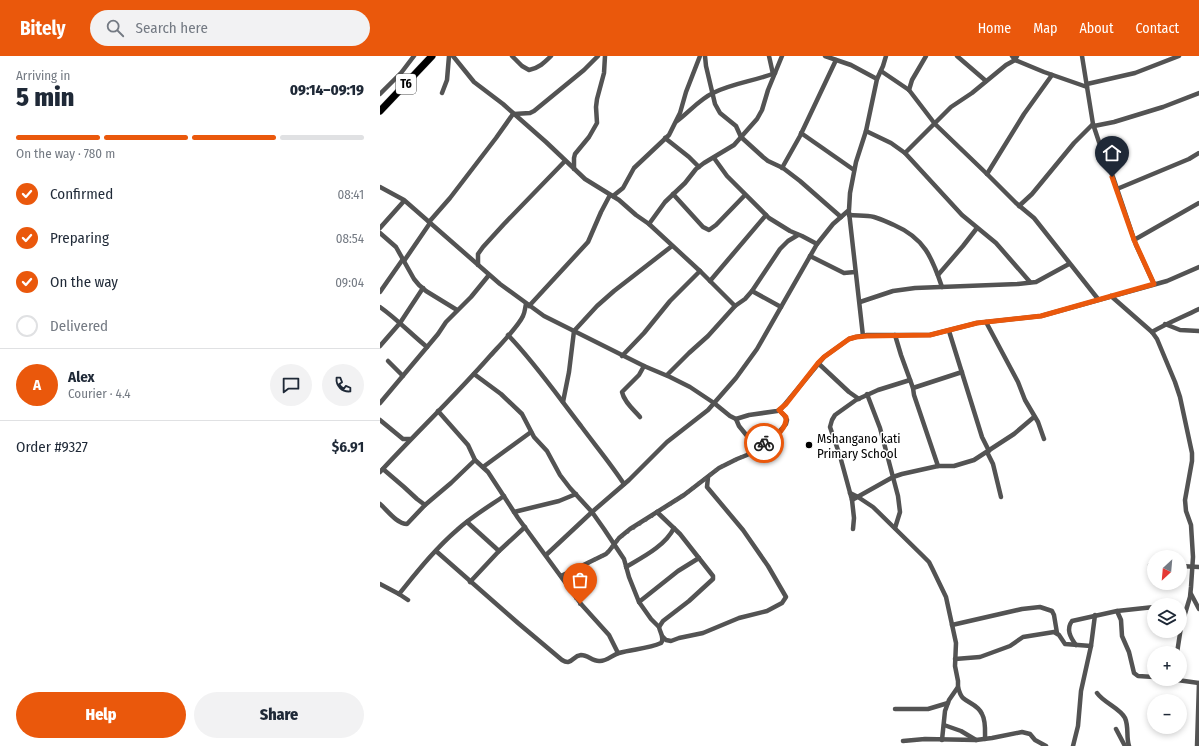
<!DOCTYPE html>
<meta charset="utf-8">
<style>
:root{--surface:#fff;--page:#f2f2f3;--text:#1f2937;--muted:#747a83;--line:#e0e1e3;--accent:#ea580c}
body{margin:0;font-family:"Fira Sans Condensed",sans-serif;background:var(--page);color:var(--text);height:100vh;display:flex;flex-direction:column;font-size:15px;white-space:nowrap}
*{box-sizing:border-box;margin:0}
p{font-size:13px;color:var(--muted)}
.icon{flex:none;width:22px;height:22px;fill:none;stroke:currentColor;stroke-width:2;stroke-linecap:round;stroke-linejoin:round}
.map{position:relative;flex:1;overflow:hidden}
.side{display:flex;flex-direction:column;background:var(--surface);width:380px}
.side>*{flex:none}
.needle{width:26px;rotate:206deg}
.controls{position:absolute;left:767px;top:494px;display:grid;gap:8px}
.controls a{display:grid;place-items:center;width:40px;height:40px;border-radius:50%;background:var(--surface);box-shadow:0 2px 6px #0003;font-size:20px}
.pin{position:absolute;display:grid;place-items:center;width:34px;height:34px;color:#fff;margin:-41px -17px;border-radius:50% 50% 50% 0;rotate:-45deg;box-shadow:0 0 4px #0007}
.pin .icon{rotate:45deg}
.courier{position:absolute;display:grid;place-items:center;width:40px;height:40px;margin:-20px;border:3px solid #ea580c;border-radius:50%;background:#fff;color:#222;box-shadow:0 1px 5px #0007}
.overview em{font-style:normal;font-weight:800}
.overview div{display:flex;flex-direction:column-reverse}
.overview{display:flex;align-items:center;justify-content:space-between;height:68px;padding:0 16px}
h1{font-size:26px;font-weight:800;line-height:30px}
.bar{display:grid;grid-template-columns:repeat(4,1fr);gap:6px 4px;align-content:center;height:48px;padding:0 16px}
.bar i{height:5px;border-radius:3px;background:var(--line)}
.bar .active{background:var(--accent)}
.bar p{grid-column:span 4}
.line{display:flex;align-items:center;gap:10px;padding:0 16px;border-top:1px solid var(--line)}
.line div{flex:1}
.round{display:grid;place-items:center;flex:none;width:42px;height:42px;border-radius:21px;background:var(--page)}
ol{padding:0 16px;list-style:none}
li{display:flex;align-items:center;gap:12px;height:44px}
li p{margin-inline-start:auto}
li .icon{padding:4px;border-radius:50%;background:var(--accent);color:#fff;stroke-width:4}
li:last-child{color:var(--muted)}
li i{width:22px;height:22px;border:2px solid var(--line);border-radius:50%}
.primary-button{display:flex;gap:8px;margin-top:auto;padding:8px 16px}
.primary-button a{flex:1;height:46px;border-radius:24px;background:var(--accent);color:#fff;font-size:16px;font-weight:800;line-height:46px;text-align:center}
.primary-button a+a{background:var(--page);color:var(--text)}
header{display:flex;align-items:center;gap:24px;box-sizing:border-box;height:56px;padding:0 20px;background:var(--accent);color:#fff}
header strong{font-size:19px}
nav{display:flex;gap:22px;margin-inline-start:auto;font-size:14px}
.search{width:280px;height:36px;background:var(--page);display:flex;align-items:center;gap:10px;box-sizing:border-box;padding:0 14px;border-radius:22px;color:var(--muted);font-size:15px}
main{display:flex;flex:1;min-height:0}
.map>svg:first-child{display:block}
</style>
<header>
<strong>Bitely</strong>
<div class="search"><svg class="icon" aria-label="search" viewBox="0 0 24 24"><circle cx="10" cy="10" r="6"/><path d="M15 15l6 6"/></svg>Search here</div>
<nav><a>Home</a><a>Map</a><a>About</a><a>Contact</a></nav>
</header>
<main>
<section class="side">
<div class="overview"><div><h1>5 min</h1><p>Arriving in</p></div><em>09:14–09:19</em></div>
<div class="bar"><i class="active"></i><i class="active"></i><i class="active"></i><i></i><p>On the way · 780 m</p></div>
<ol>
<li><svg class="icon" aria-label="check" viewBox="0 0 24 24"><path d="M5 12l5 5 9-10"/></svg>Confirmed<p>08:41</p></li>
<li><svg class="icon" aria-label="check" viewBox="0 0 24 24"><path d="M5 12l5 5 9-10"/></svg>Preparing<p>08:54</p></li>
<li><svg class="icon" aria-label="check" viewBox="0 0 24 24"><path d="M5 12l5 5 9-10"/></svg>On the way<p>09:04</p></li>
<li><i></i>Delivered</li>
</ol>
<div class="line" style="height:72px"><b class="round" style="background:var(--accent);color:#fff">A</b><div><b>Alex</b><p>Courier · 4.4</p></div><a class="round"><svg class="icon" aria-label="chat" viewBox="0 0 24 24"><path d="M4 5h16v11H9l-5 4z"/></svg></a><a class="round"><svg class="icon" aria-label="phone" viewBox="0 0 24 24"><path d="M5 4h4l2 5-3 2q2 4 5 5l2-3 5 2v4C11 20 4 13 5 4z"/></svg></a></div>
<div class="line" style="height:52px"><div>Order #9327</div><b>$6.91</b></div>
<div class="primary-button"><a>Help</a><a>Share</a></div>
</section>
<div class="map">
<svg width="819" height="690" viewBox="0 0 819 690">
<rect width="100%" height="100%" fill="#fff"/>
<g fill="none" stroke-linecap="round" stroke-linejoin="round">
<defs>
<polyline id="trunk" points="0,55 52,0"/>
</defs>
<use href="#trunk" stroke="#dbdbdb" stroke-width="8"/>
<g stroke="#535353" stroke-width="4.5">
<polyline points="73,0 94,26 123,48 166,86 205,123 239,144 256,159 269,168 321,216 355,250"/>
<path d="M 132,0 L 142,10 L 149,14 C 159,12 164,7 171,0"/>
<polyline points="325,0 326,10 335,48 340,57 356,70 361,81 383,101 388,105 403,112 420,125 461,161"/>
<polyline points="389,0 393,18"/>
<polyline points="445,0 471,9 497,23"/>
<polyline points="577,0 606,25"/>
<polyline points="632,0 635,4 664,16 707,31"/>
<polyline points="702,0 713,68 719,86 733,121 756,189 774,228"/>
<polyline points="501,15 529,34 555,68 607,118 636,147 654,162 718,243"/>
<polyline points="707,28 755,17 799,0"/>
<polyline points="529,34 532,24 546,0"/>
<polyline points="62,37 67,24 69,0"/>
<polyline points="0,38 21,17 34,0"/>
<polyline points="134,58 150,57 154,55 204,14 218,0"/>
<path d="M 297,65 C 309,56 320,43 333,37 C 353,27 375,25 395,17"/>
<polyline points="714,70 734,66 783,51 819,37"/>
<polyline points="486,75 511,87 525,97 582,159 616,187 650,226"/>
<polyline points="421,77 474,114"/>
<polyline points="285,82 309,101 319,111"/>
<polyline points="525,97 571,51 592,37 626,9 635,4 637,0"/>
<polyline points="334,102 347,120 389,162 410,175 422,180 437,188"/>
<polyline points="402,112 420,80 456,4"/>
<polyline points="194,113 194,102 195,98 209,81 217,67 216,51 217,43 224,17 225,0"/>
<polyline points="607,118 644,58 672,19"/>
<polyline points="0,131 24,144 120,228 164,260 264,310 290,321 310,331 334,347 350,360 356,363 369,359 397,355 401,353 444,301 469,283 476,281 487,279 550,279 597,267 661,260 787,225 819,211"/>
<polyline points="737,133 809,103 819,97"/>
<polyline points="293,138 323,171 329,174 336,169 365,139"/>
<polyline points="233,140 243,132 254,112 289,79 300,57 306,36 320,0"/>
<polyline points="639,150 652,138 694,87 713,68"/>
<polyline points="469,156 483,280"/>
<path d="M 469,159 C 477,160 486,159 494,161 C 501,163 507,166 514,169 C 544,182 552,201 562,231"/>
<polyline points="49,166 70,142 116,82 133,58"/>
<polyline points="269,168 285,146 305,127 316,113 324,107 354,89 377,63 382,54 388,34 402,0"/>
<polyline points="0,172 24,145"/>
<polyline points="0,177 16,191 34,223 39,229 46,235 77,254"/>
<polyline points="754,184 819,147"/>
<polyline points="430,200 464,217 475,216"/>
<polyline points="24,205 50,167"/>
<polyline points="98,209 98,198 103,191 124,168 185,105"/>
<polyline points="558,219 583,190 597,172"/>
<polyline points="330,225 386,159"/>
<polyline points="372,235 401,251"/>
<polyline points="0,236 23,203"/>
<polyline points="731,240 772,276 777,283 795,326 800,341 812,397 812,405 805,444 806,455 811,469 813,501 811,531 810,541 801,571 797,597"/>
<polyline points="480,246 513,235 535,232 638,228 656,226 689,208"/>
<polyline points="149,250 208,186 221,156 230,139"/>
<path d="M 0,251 C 17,263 31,278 47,291"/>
<polyline points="606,266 638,326 645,344 658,366 664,383"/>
<polyline points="785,268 800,274 819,275"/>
<polyline points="569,275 602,381 609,395"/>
<path d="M 772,276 C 787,267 803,261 819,253"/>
<path d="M 128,279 C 155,307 177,339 201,370 C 215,389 231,408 244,428"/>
<polyline points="515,279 521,299 533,332 534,339 558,410"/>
<polyline points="0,290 20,267 43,232"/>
<polyline points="242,300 264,277 290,245 320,215"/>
<polyline points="8,305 23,320"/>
<polyline points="438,307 469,336 479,343"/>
<polyline points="94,318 121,338 142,358 154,381 167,395 180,419 190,432 212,456 224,473 244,503 249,521 259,546 271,563 279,571"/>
<polyline points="287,319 309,297 328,280 355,250 365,243 372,235 400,193 408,185 418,179"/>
<polyline points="533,332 582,316"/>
<polyline points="487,338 500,372 518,440 520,456 515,472"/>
<polyline points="183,346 189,316 194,275 217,250 234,235 292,190"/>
<polyline points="0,347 58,278 66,266 91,241 109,219"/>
<polyline points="58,355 88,389 95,404 108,416 138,462 201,548 229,579 238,597"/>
<path d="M 260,361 C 254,354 244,346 242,336 L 259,319 L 264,310"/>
<polyline points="356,363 359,370 376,391"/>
<polyline points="0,364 23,383 30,383"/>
<polyline points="607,396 613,408 621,441"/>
<polyline points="103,411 151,376"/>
<polyline points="3,413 24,431 37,443 45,449"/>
<path d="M 0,416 C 36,377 75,340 110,300 C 119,290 138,271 143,260 C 145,256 145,252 146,248"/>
<polyline points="470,437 478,441 493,451 542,499 549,506 553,514 566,541 576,587 575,610 578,625 578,631 569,644 565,655 562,684"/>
<polyline points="472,444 513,421 522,418 558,410 574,410 594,404 634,378 654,361"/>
<path d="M 0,448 C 7,454 17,468 27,468 L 45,449 L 71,427 L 95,404"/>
<polyline points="134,456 179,445 196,438"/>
<polyline points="87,466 119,495"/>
<polyline points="473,473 474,462 472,444 460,400 450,371 452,364 455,359 476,344 498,334 530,324"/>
<path d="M 56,495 L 138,567 L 182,604 C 192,610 192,600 201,599 C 208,599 212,605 219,605 C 226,606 232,599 239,597 C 252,593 268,593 281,587 C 285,582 280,577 279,571 L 283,565 L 309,545 L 333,523 L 333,520 L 300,478 L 277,456"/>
<polyline points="166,499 212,456 249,424 287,386 328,354 356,322 377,293 437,188 453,168 469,154 470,137 476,106 486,75 497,23 503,10 506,0"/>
<polyline points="770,509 774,510"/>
<polyline points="800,510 819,511"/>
<path d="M 246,511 C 263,501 285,490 294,472"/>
<polyline points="181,520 226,498 229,495 239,482 250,473 304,439 339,412 357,403 367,399 398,377 406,368 407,364 404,359 399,354"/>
<polyline points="90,526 119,495 145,471"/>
<polyline points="0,528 19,538 28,544"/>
<path d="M 19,538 C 37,516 55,493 77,474 C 91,461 108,451 124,440"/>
<polyline points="811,538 819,553"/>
<polyline points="259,546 298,515 319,502"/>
<polyline points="737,555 741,564 742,580 749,596 754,617 758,620 774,621"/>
<polyline points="572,569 642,553 660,551 672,555 674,559 677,577"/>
<polyline points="283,581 286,584 291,585 299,582 323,577 359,562 387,555 402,547 406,541 388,510 363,474 327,431 328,421"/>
<path d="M 696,589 C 690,581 686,573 692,565 L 737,555 L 774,551"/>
<polyline points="575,603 600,601 630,590 643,581 674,576 679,579 685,588 711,590"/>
<polyline points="790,623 819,627"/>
<path d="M 578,631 C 579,635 580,639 583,642 C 590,648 598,649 602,658 C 606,665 605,675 605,683"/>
<path d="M 717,637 C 724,647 740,652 745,662 C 749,671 746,681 749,690"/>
<polyline points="515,653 548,653 568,647"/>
<polyline points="564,669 581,675 596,684"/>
<polyline points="736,673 745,690"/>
<polyline points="523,685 545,683 596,684 612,682 642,676 650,678 655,684 666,690"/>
<polyline points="693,690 698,670 701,635 711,590 715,559"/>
<polyline points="817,690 819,627"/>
</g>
<use href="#trunk" stroke="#000" stroke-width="7"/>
</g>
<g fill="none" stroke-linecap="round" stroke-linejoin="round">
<polyline stroke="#595959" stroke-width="4" stroke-dasharray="0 7.2" points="200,548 181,520 226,498 229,495 239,482 250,474 304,439 339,412 357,403 367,399 376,391 384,387"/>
<path stroke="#ea580c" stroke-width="5" d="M 384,387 C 394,382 407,373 406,361 L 399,354 L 406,348 L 438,307 L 444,301 L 469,283 L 476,281 L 487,280 L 550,279 L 597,267 L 661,260 L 774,228 L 754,184 L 732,121"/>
</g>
<circle fill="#000" stroke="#fff" stroke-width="1.5" cx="429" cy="389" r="4"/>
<g text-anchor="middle" stroke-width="3" stroke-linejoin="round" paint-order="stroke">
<rect fill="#fff" stroke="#4c4c4c" stroke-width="1" x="16" y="18" width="20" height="20" rx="3"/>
<g font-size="12" font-weight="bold" fill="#000">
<text x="26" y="32">T6</text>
</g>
<g font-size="13" fill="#000" stroke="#fff" text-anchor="start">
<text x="437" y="387">Mshangano kati<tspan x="437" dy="15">Primary School</tspan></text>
</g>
</g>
</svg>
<div class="controls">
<a><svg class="needle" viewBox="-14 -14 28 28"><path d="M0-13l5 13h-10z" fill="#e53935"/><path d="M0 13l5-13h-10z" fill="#747a83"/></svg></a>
<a><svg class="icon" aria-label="layers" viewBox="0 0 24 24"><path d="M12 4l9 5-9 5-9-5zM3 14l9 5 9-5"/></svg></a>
<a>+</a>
<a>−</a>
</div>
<div class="pin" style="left:200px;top:548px;background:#ea580c"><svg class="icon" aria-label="bag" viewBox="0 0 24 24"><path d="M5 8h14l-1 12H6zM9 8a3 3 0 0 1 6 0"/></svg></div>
<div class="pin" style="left:732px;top:121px;background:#1f2937"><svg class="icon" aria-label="home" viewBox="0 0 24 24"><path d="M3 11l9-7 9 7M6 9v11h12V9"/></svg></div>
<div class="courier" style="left:384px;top:387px"><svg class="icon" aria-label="bike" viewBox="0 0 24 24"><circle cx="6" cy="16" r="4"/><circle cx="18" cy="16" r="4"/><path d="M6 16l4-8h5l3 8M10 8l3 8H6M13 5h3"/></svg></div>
</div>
</main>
